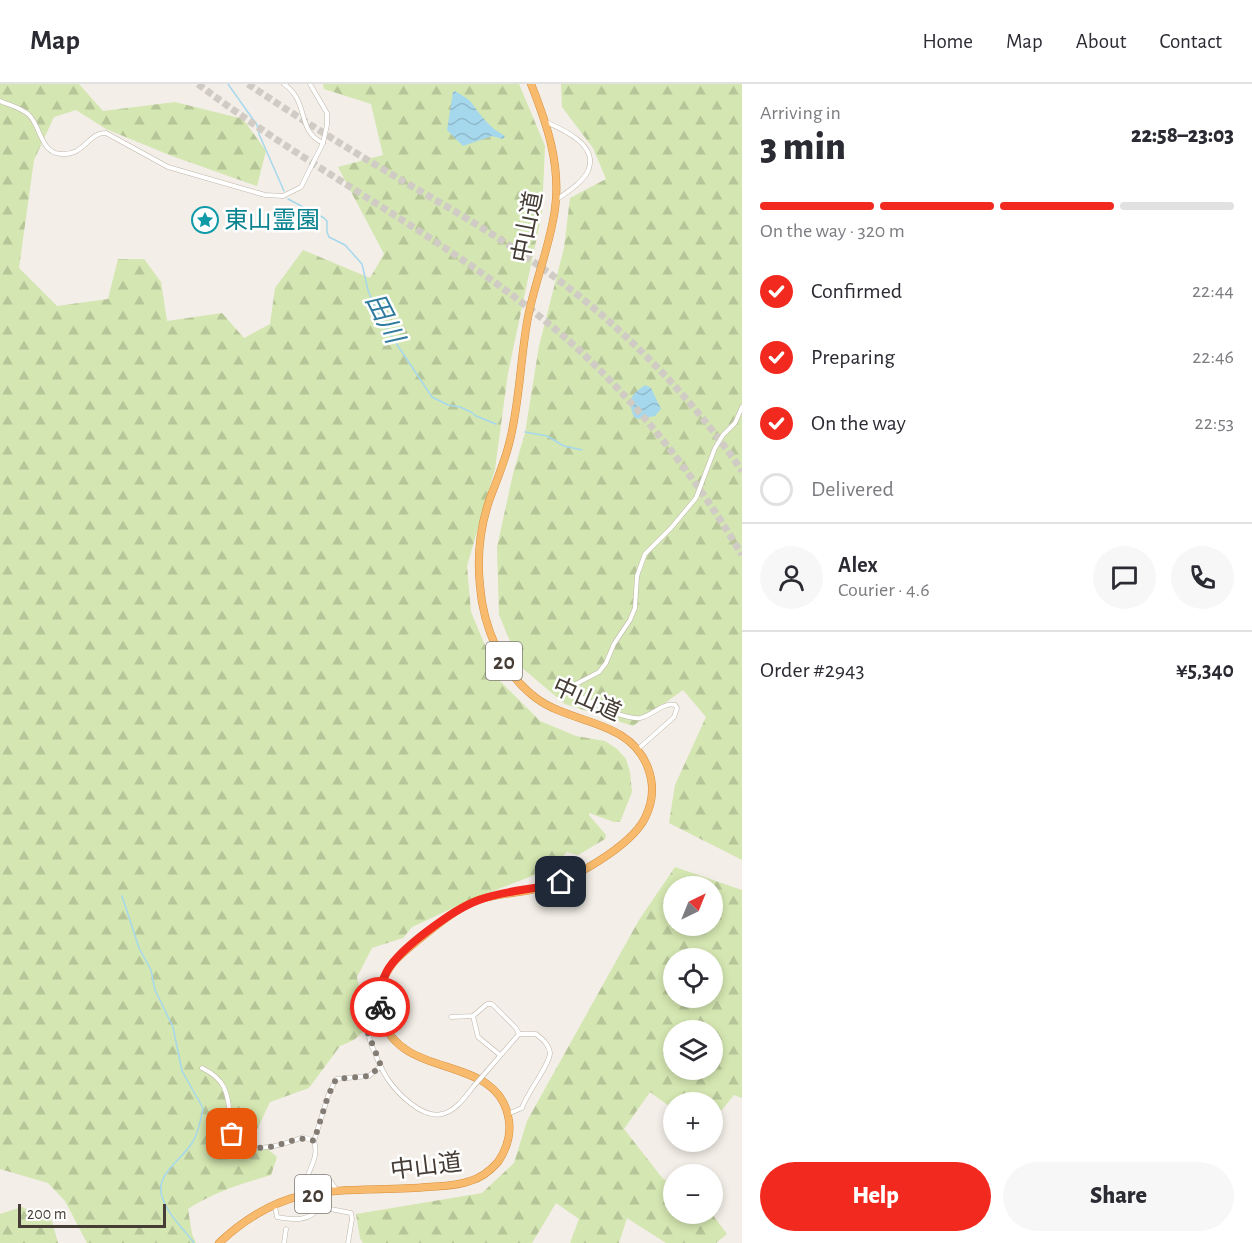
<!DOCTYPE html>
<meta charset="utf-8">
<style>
:root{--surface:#fff;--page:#f7f7f7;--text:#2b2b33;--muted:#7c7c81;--line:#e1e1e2;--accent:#f2291f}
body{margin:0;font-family:"Alegreya Sans","Noto Sans JP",sans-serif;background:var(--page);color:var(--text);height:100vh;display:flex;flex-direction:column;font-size:22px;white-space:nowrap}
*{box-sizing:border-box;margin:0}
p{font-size:20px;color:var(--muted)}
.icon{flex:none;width:33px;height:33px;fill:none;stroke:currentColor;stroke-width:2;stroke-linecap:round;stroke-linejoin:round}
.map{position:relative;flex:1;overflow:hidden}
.details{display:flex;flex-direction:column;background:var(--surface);width:510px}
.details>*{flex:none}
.needle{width:39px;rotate:43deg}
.tools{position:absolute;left:663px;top:792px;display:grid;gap:12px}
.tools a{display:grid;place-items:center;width:60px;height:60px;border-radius:50%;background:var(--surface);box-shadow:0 3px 9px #0003;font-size:30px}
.scale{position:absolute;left:18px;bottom:15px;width:148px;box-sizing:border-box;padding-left:6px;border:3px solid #463e36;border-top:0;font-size:16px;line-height:21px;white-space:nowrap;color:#463e36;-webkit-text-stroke:4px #fff;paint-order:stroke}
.pin{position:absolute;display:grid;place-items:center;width:51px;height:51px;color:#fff;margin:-26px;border-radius:12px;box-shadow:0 3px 9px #0006}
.courier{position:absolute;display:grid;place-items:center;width:60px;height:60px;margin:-30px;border:4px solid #f2291f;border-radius:50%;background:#fff;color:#222;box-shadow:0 2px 8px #0007}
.headline em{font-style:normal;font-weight:800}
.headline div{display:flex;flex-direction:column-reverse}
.headline{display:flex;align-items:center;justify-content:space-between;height:102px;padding:0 18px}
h1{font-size:39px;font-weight:800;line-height:45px}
.bar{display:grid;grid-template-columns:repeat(4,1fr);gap:9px 6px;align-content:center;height:72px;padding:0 18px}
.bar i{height:8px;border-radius:4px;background:var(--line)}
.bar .active{background:var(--accent)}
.bar p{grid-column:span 4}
.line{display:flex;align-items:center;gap:15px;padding:0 18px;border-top:2px solid var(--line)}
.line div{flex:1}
.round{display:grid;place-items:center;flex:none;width:63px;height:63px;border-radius:32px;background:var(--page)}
ol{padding:0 18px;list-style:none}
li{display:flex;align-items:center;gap:18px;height:66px}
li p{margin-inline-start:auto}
li .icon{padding:6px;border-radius:50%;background:var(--accent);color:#fff;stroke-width:4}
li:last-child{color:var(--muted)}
li i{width:33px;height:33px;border:3px solid var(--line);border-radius:50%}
.primary-button{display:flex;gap:12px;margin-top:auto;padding:12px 18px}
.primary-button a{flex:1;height:69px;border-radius:36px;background:var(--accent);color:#fff;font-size:24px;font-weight:800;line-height:69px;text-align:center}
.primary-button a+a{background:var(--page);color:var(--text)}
header{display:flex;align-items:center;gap:36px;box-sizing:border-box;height:84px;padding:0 30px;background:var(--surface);border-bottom:2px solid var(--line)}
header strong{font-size:28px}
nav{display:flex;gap:33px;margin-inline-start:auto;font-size:21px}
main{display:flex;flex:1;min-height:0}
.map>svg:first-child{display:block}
</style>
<header>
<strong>Map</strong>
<nav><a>Home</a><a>Map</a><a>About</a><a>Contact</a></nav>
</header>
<main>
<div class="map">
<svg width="742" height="1159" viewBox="0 0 742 1159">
<defs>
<pattern id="forest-firs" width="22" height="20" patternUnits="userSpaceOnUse" patternTransform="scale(1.5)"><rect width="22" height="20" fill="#d4e6b1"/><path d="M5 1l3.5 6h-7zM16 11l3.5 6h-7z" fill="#b7c699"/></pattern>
<pattern id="water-waves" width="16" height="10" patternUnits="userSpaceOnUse" patternTransform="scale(1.5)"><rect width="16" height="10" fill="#a6d8ed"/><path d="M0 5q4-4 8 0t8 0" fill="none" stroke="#90bacc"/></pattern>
</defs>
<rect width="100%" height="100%" fill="#f3eee7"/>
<g fill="url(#forest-firs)" fill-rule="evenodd">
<path d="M 0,0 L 79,0 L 103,27 L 175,18 L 243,35 L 266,67 L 257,102 L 172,72 L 106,45 L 76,26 L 54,33 L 34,76 L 19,184 L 57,222 L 108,215 L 118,175 L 144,175 L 161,198 L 167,237 L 222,229 L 244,254 L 270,240 L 275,204 L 303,166 L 370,194 L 384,170 L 338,83 L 383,71 L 371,20 L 324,5 L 323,0 L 519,0 L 545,62 L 542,129 L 508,289 L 495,385 L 467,482 L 471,528 L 500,597 L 540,637 L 576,652 L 605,657 L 617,665 L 626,675 L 630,688 L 632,708 L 620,738 L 614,738 L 589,729 L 589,731 L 606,751 L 605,755 L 578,771 L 567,768 L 550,785 L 470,816 L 412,843 L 403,854 L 372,864 L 357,893 L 367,944 L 354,956 L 340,962 L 309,1004 L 270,1018 L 245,1071 L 263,1061 L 277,1073 L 271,1091 C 241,1100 214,1108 188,1125 L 192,1150 L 196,1159 L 87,1159 L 65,1117 L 48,1099 L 0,1085 Z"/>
<polygon points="561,0 742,0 742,776 669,739 675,701 706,633 683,606 633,642 565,620 521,583 499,531 497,463 513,390 525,349 539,262 564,164 570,114 606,95 593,64 562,23"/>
<path d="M 675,783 L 742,806 L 742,1014 L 734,1011 L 717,1032 L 713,1032 L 712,1018 L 674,1018 L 673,1025 L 650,1008 L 624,1045 L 663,1095 L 673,1100 L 674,1130 L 712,1130 L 727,1150 L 716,1159 L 666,1159 L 627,1134 L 619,1159 L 570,1159 L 579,1135 L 556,1119 L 532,1159 L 363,1159 L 360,1154 L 356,1130 L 482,1109 L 514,1079 L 527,1037 L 639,836 ZM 674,802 L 712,802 L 712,842 L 674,842 ZM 674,874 L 712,874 L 712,914 L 674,914 ZM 712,946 L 712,986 L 674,986 L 674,946 Z"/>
<polygon points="22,1123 52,1137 58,1159 0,1159 0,1130"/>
</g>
<g fill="url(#water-waves)">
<path d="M 455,7 C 460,10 467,14 471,18 C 480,31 490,44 505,52 L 503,55 L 492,52 L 463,62 L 447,46 L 453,8 Z"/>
<path d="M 645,301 L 651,304 L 661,325 L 655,332 L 638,335 L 634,333 C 627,315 630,312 645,301 Z"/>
</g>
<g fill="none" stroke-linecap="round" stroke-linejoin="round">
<g stroke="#a6d8ed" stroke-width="1.5">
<polyline points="228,0 257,41 259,50 284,107"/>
<polyline points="288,115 324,134 327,137 327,148 329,153 345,161 362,180 368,206 375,224 390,250 432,313 448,321 460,323 471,328 476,332 496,340"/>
<polyline points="525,348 547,352 564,362 582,366"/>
<path d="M 122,812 L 139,864 L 151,886 L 155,906 L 173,943 L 182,987 L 203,1024 C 202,1032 197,1052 192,1059 C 181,1077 155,1089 162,1113 C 168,1131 183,1144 194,1159"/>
</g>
<g stroke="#d0cbc4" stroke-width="7" stroke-dasharray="7 3.5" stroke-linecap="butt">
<path d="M 198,0 C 315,89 449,155 561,250 C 633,312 694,390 742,471"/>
<path d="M 248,0 C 294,31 342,61 391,90 C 444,121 499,152 549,189 C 623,243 691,312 742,387"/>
</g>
<defs>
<g id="street">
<path d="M 284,0 C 310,18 296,47 323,59"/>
<path d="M 0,17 C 9,21 23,24 30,32 C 41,44 41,69 61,70 C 85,72 88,48 106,49 L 168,83 L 265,111 L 283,112 L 301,103 L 323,59 L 327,41 L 327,29 L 310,0"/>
<path d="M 546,38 C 564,46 599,61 588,87 C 582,99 567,108 556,116"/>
<path d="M 638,665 L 674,633 L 677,624 L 675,621 C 662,618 652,632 640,634 C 624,636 585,616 570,607 L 576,600 L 599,588 L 606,579 L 614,560 L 630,536 L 635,524 L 637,492 L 645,470 L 671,444 L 696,414 L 715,364 L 723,351 L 735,339 L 742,323"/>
<polyline points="473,932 478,953 500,971"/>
<polyline points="451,933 473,932 487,920 492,920 516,944 519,950"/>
<path d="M 381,934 C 376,937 370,940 369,947 C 368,954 372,963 375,969 C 378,977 382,986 387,994 C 397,1009 422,1035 442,1030 C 456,1027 465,1013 473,1003"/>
<path d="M 202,984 C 225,995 228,1008 230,1033 C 230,1038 229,1043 231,1047 C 241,1075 284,1061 303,1053 L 314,1057 C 319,1072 310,1083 306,1097 L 313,1102 L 326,1098 L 331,1098 L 338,1108"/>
<path d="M 487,987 L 519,950 L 536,950 C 542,955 549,960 550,969 C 550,980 527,1009 522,1024 L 508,1030"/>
<polyline points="314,1057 328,1012 336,995 369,992 381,982"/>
<polyline points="317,1110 320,1123 351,1129 352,1135 348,1159"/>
<path d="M 275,1122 L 277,1133 C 294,1136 309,1138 320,1123"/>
<polyline points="284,1159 286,1145"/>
</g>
<path id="highway" d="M 219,1159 C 241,1138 270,1119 300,1112 C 339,1103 387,1107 428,1103 C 442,1102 457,1102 470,1097 C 481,1094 490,1087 498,1078 C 506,1066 511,1052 509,1037 C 500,969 404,997 383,937 C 378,924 379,908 384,895 C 390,878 404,868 417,857 C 437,841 457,823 481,815 C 501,809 521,809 540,804 C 571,797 631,762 645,734 C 653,718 654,700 648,684 C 630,635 572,641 536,614 C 502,589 483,542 480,502 C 477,473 480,444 489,417 C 496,398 504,380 509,360 C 520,319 520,275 528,233 C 535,197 550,162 555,125 C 561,81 547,40 531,0"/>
</defs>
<use href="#street" stroke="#beb5aa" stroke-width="5"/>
<use href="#highway" stroke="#d78e3d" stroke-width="8"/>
<use href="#street" stroke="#fff" stroke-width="4"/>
<use href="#highway" stroke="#f8bb6d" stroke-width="7"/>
<defs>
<polyline id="street-bridge" points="473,1003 487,987"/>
</defs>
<use href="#street-bridge" stroke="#beb5aa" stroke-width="5" stroke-linecap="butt"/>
<use href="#street-bridge" stroke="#fff" stroke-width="4"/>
</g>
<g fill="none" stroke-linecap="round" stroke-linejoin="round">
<path stroke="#837c74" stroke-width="6" stroke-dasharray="0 10.8" d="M 232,1050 C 262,1083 294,1045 314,1057 L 328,1012 L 336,995 L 369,992 L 381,982 L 368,949 L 371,940 L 382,933 L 380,923"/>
<path stroke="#f2291f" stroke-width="8" d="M 380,923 C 379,911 381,898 387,887 C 400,864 454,825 479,816 C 505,806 534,806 561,798"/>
</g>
<defs>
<symbol id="sight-ring" viewBox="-11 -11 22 22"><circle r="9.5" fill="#fff" stroke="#0f9aa8" stroke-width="1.5"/><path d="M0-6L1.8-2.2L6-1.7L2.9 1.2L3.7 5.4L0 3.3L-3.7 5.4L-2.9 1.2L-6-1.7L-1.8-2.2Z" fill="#0f9aa8"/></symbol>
</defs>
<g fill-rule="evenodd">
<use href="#sight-ring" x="190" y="121" width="30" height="30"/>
</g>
<g text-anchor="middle" stroke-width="5" stroke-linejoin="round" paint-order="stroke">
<g fill="#fff" stroke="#7e7872" stroke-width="1.5">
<rect x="486" y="558" width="36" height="38" rx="4.5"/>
<rect x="295" y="1091" width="36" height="38" rx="4.5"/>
</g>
<g font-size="22" font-weight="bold" fill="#463e36">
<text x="504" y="585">20</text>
<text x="313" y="1118">20</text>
</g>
<g font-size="24" fill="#0d838f" stroke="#fff" text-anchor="start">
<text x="224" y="144">東山霊園</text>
</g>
<g font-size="24" fill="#463e36" stroke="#fff">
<text transform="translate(527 143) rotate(-79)" y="8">中山道</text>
<text transform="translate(587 615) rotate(24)" y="8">中山道</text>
<text transform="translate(426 1082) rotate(-7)" y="8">中山道</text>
</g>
<g font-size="26" font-style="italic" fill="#307b9e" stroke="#fff">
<text transform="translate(385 234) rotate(63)" y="9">田川</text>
</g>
</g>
</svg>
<div class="tools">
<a><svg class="needle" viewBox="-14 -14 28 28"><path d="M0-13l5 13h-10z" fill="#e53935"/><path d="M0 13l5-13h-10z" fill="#7c7c81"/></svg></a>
<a><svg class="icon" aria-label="locate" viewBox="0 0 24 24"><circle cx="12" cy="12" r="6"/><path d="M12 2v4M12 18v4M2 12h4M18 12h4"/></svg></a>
<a><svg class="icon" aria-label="layers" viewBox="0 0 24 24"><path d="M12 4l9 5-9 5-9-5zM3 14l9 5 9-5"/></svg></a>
<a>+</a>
<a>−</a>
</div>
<div class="scale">200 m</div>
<div class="pin" style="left:232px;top:1050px;background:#ea580c"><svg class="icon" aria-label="bag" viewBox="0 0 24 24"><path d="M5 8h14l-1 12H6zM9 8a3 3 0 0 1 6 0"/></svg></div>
<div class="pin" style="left:561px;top:798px;background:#1f2937"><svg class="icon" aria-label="home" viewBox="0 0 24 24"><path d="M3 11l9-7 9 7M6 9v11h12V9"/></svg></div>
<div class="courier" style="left:380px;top:923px"><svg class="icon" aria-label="bike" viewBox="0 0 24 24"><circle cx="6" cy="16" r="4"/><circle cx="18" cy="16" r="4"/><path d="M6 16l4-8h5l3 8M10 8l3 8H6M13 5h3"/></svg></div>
</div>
<section class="details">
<div class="headline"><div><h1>3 min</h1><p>Arriving in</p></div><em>22:58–23:03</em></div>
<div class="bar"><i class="active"></i><i class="active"></i><i class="active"></i><i></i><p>On the way · 320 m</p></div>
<ol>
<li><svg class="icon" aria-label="check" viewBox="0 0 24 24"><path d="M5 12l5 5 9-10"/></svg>Confirmed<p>22:44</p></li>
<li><svg class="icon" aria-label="check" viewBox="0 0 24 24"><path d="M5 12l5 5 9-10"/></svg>Preparing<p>22:46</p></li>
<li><svg class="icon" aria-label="check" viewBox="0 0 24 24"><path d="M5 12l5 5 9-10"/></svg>On the way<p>22:53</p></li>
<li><i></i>Delivered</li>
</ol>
<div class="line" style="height:108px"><a class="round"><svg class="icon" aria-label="person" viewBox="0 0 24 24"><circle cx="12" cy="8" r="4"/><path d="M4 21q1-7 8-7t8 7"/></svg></a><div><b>Alex</b><p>Courier · 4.6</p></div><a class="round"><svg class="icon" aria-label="chat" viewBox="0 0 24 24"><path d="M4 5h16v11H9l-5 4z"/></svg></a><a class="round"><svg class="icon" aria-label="phone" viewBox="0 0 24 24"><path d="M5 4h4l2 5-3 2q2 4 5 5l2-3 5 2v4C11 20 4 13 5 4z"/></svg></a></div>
<div class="line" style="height:78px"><div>Order #2943</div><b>¥5,340</b></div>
<div class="primary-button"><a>Help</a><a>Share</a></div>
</section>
</main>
